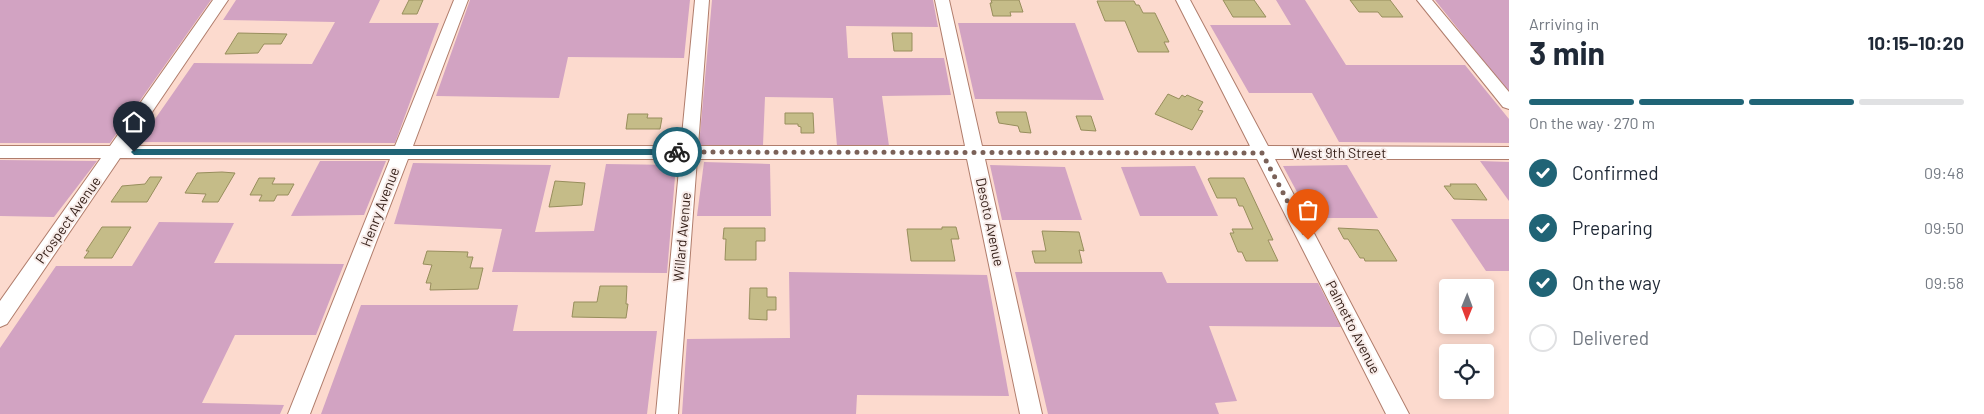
<!DOCTYPE html>
<meta charset="utf-8">
<style>
:root{--surface:#fff;--page:#f6f6f7;--text:#1f2937;--muted:#747a83;--line:#e0e1e3;--accent:#206476}
body{margin:0;font-family:Barlow,sans-serif;background:var(--page);color:var(--text);height:100vh;display:flex;flex-direction:column;font-size:19px;white-space:nowrap}
*{box-sizing:border-box;margin:0}
p{font-size:16px;color:var(--muted)}
.icon{flex:none;width:28px;height:28px;fill:none;stroke:currentColor;stroke-width:2;stroke-linecap:round;stroke-linejoin:round}
.map{position:relative;flex:1;overflow:hidden}
.panel{display:flex;flex-direction:column;background:var(--surface);width:475px}
.panel>*{flex:none}
.needle{width:32px;rotate:181deg}
.tools{position:absolute;left:1439px;top:279px;display:grid;gap:10px}
.tools a{display:grid;place-items:center;width:55px;height:55px;border-radius:5px;background:var(--surface);box-shadow:0 2px 8px #0003;font-size:25px}
.pin{position:absolute;display:grid;place-items:center;width:42px;height:42px;color:#fff;margin:-51px -21px;border-radius:50% 50% 50% 0;rotate:-45deg;box-shadow:0 0 5px #0007}
.pin .icon{rotate:45deg}
.courier{position:absolute;display:grid;place-items:center;width:50px;height:50px;margin:-25px;border:4px solid #206476;border-radius:50%;background:#fff;color:#222;box-shadow:0 1px 6px #0007}
.overview em{font-style:normal;font-weight:700}
.overview div{display:flex;flex-direction:column-reverse}
.overview{display:flex;align-items:center;justify-content:space-between;height:85px;padding:0 20px}
h1{font-size:32px;font-weight:700;line-height:38px}
.bar{display:grid;grid-template-columns:repeat(4,1fr);gap:8px 5px;align-content:center;height:60px;padding:0 20px}
.bar i{height:6px;border-radius:4px;background:var(--line)}
.bar .selected{background:var(--accent)}
.bar p{grid-column:span 4}
ol{padding:0 20px;list-style:none}
li{display:flex;align-items:center;gap:15px;height:55px}
li p{margin-inline-start:auto}
li .icon{padding:5px;border-radius:50%;background:var(--accent);color:#fff;stroke-width:4}
li:last-child{color:var(--muted)}
li i{width:28px;height:28px;border:2px solid var(--line);border-radius:50%}
main{display:flex;flex:1;min-height:0}
.map>svg:first-child{display:block}
</style>
<main>
<div class="map">
<svg width="1509" height="414" viewBox="0 0 1509 414">
<rect width="100%" height="100%" fill="#fcdace"/>
<g fill="#d2a3c2">
<polygon points="0,0 211,0 110,143 0,143"/>
<polygon points="236,0 380,0 369,23 439,23 395,143 139,142 194,63 312,64 335,22 223,20"/>
<polygon points="470,0 690,0 684,58 568,57 559,98 436,96"/>
<polygon points="712,0 933,0 938,27 846,26 848,58 944,58 951,95 882,96 889,146 837,146 833,98 765,97 763,145 699,145"/>
<polygon points="1276,0 1305,0 1346,65 1465,65 1509,119 1509,143 1339,142 1312,93 1249,93 1210,25 1291,25"/>
<polygon points="1435,0 1509,0 1509,93"/>
<polygon points="958,23 1075,23 1104,100 975,99"/>
<polygon points="0,160 97,161 54,217 0,216"/>
<polygon points="320,161 386,161 364,215 291,216"/>
<polygon points="1480,161 1509,162 1509,201"/>
<polygon points="704,162 770,164 771,216 697,216"/>
<polygon points="413,163 551,165 535,232 594,231 606,164 676,165 667,273 492,272 502,229 394,224"/>
<polygon points="990,165 1065,167 1082,220 1002,220"/>
<polygon points="1347,165 1378,218 1311,218 1283,166"/>
<polygon points="1195,166 1218,216 1140,216 1121,167"/>
<polygon points="1451,219 1509,219 1509,271 1486,271"/>
<polygon points="159,222 234,223 214,263 344,264 316,335 235,335 202,403 284,405 280,414 0,414 0,348 56,266 132,266"/>
<polygon points="789,272 987,275 1009,396 857,395 856,414 682,414 687,339 790,338"/>
<polygon points="1015,272 1162,272 1167,283 1318,283 1341,327 1209,326 1237,401 1215,403 1219,414 1048,414"/>
<polygon points="361,305 518,305 513,331 657,331 647,414 321,414"/>
</g>
<g fill="#c5bc88" stroke="#978e5c">
<polygon points="409,0 423,0 417,14 402,14"/>
<polygon points="991,0 1019,0 1023,12 1010,12 1011,16 993,16 990,3 992,3"/>
<polygon points="1223,0 1254,0 1266,17 1233,17"/>
<polygon points="1350,0 1390,0 1403,17 1382,17 1378,12 1359,12"/>
<polygon points="1097,1 1134,1 1136,5 1139,5 1143,13 1155,13 1169,42 1164,42 1169,52 1138,52 1125,21 1105,21"/>
<polygon points="238,33 287,34 281,44 264,44 258,53 225,54"/>
<polygon points="892,33 912,33 912,51 894,51"/>
<polygon points="1168,94 1179,99 1182,95 1185,97 1187,95 1203,102 1198,110 1203,111 1192,130 1155,114"/>
<polygon points="996,112 1026,112 1031,133 1020,132 1018,126 999,123"/>
<polygon points="785,113 813,113 814,133 801,133 801,127 798,126 798,124 785,124"/>
<polygon points="628,114 648,114 647,118 662,118 660,129 626,129"/>
<polygon points="1076,116 1091,116 1096,131 1081,130"/>
<polygon points="222,172 235,173 218,202 202,202 206,194 185,193 197,173"/>
<polygon points="150,177 162,177 147,202 111,202 122,186 145,184"/>
<polygon points="259,178 275,178 272,184 294,184 288,195 277,195 274,201 259,201 262,195 250,195"/>
<polygon points="1210,178 1244,178 1273,240 1268,240 1278,261 1246,261 1242,252 1238,252 1230,233 1234,233 1232,229 1253,229 1243,206 1239,206 1236,198 1217,198 1208,179"/>
<polygon points="555,181 585,183 582,205 549,207"/>
<polygon points="1450,184 1476,184 1487,200 1454,199 1444,186 1451,186"/>
<polygon points="102,227 131,227 112,258 84,258 89,251 86,251"/>
<polygon points="942,227 956,227 959,239 951,239 955,261 911,261 907,229 942,229"/>
<polygon points="724,228 765,228 765,241 756,241 756,260 725,260 726,239 723,239"/>
<polygon points="1338,228 1378,230 1397,261 1365,261 1364,258 1360,258 1348,239 1344,239"/>
<polygon points="1042,231 1079,232 1084,251 1079,250 1082,263 1035,263 1032,251 1046,251"/>
<polygon points="427,251 468,252 467,257 473,257 470,268 483,268 478,289 430,290 431,283 426,283 432,265 423,264"/>
<polygon points="600,286 627,286 626,304 628,304 626,318 572,317 574,302 597,302"/>
<polygon points="750,288 767,288 767,297 776,297 776,310 767,310 767,320 749,319"/>
</g>
<g fill="none" stroke-linecap="round" stroke-linejoin="round">
<defs>
<g id="minor">
<polygon points="213,0 228,0 129,146 395,146 454,0 468,0 413,146 681,146 695,0 709,0 698,146 965,146 935,0 949,0 982,146 1250,146 1176,0 1190,0 1268,146 1509,147 1509,159 1275,159 1409,414 1386,414 1257,159 985,159 1042,414 1020,414 967,159 697,159 678,414 656,414 680,159 408,159 310,414 288,414 390,159 120,158 7,324 0,327 0,301 101,158 0,158 0,146 110,146"/>
<polygon points="1417,0 1432,0 1509,92 1509,109 1503,107"/>
</g>
</defs>
<use href="#minor" stroke="#b07d6c" stroke-width="2"/>
<use href="#minor" fill="#fff" fill-rule="evenodd"/>
</g>
<polygon fill="#206476" points="134,149 677,149 681,152 677,155 134,155 131,152"/>
<g fill="none" stroke-linecap="round" stroke-linejoin="round">
<polyline stroke="#7b6259" stroke-width="5" stroke-dasharray="0 9" points="677,152 1262,153 1308,240"/>
</g>
<g text-anchor="middle" stroke-width="4" stroke-linejoin="round" paint-order="stroke">
<g font-size="14" fill="#36211a" stroke="#f8ece9">
<text x="1339" y="158">West 9th Street</text>
<text transform="translate(380 207) rotate(-69)" y="5">Henry Avenue</text>
<text transform="translate(68 220) rotate(-55)" y="5">Prospect Avenue</text>
<text transform="translate(990 222) rotate(78)" y="5">Desoto Avenue</text>
<text transform="translate(682 237) rotate(-85)" y="5">Willard Avenue</text>
<text transform="translate(1353 327) rotate(63)" y="5">Palmetto Avenue</text>
</g>
</g>
</svg>
<div class="tools">
<a><svg class="needle" viewBox="-14 -14 28 28"><path d="M0-13l5 13h-10z" fill="#e53935"/><path d="M0 13l5-13h-10z" fill="#747a83"/></svg></a>
<a><svg class="icon" aria-label="locate" viewBox="0 0 24 24"><circle cx="12" cy="12" r="6"/><path d="M12 2v4M12 18v4M2 12h4M18 12h4"/></svg></a>
</div>
<div class="pin" style="left:1308px;top:240px;background:#ea580c"><svg class="icon" aria-label="bag" viewBox="0 0 24 24"><path d="M5 8h14l-1 12H6zM9 8a3 3 0 0 1 6 0"/></svg></div>
<div class="pin" style="left:134px;top:152px;background:#1f2937"><svg class="icon" aria-label="home" viewBox="0 0 24 24"><path d="M3 11l9-7 9 7M6 9v11h12V9"/></svg></div>
<div class="courier" style="left:677px;top:152px"><svg class="icon" aria-label="bike" viewBox="0 0 24 24"><circle cx="6" cy="16" r="4"/><circle cx="18" cy="16" r="4"/><path d="M6 16l4-8h5l3 8M10 8l3 8H6M13 5h3"/></svg></div>
</div>
<section class="panel">
<div class="overview"><div><h1>3 min</h1><p>Arriving in</p></div><em>10:15–10:20</em></div>
<div class="bar"><i class="selected"></i><i class="selected"></i><i class="selected"></i><i></i><p>On the way · 270 m</p></div>
<ol>
<li><svg class="icon" aria-label="check" viewBox="0 0 24 24"><path d="M5 12l5 5 9-10"/></svg>Confirmed<p>09:48</p></li>
<li><svg class="icon" aria-label="check" viewBox="0 0 24 24"><path d="M5 12l5 5 9-10"/></svg>Preparing<p>09:50</p></li>
<li><svg class="icon" aria-label="check" viewBox="0 0 24 24"><path d="M5 12l5 5 9-10"/></svg>On the way<p>09:58</p></li>
<li><i></i>Delivered</li>
</ol>
</section>
</main>
